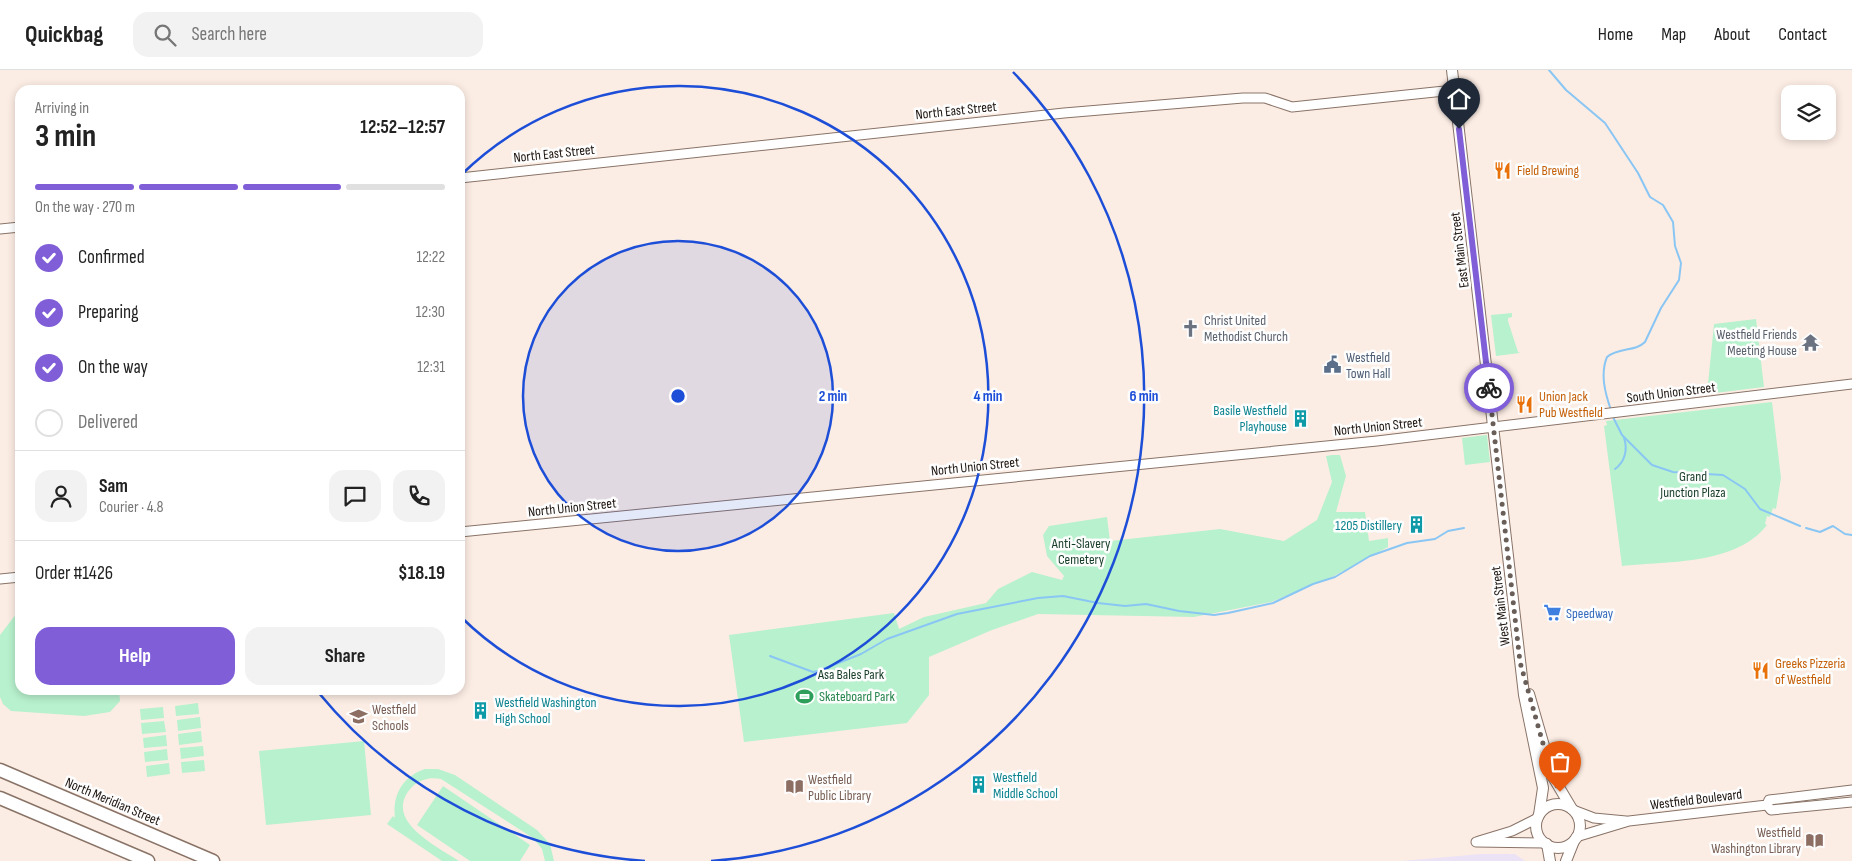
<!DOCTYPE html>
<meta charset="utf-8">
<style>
:root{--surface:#fff;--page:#f2f2f2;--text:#222;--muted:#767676;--line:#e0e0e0;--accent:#805ed8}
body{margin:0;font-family:"Sofia Sans Condensed",sans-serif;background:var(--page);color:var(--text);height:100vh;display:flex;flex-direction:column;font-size:19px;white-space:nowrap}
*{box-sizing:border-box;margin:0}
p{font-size:16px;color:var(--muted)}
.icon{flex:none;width:28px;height:28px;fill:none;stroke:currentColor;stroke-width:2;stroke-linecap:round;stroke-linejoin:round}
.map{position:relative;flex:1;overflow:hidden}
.panel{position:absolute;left:15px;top:15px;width:450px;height:610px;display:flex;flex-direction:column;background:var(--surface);border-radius:15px;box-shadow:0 2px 8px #0003}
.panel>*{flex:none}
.fabs{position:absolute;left:1781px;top:15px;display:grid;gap:10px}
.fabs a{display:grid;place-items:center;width:55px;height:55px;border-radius:10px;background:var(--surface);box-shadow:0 2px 8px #0003;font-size:25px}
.pin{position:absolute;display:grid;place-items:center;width:42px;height:42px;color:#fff;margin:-51px -21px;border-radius:50% 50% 50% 0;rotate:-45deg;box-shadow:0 0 5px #0007}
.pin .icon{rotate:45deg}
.courier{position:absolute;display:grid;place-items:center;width:50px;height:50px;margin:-25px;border:4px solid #805ed8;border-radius:50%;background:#fff;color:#222;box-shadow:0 1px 6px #0007}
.overview em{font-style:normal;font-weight:700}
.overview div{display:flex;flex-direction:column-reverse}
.overview{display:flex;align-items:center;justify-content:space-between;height:85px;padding:0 20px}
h1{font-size:32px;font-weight:700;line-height:38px}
.bar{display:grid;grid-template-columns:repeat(4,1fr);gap:8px 5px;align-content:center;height:60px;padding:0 20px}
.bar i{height:6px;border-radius:4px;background:var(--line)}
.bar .on{background:var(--accent)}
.bar p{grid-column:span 4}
.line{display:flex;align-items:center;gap:12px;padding:0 20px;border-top:1px solid var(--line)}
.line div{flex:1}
.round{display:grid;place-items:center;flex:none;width:52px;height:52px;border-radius:15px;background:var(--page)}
ol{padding:0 20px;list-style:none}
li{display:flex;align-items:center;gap:15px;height:55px}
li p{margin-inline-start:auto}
li .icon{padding:5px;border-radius:50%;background:var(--accent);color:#fff;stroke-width:4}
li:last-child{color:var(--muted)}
li i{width:28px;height:28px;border:2px solid var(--line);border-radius:50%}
.button{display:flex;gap:10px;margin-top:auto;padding:10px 20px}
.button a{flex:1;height:58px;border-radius:15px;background:var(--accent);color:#fff;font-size:20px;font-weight:700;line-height:58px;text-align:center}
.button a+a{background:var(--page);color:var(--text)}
header{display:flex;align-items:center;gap:30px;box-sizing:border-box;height:70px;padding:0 25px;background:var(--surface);border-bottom:1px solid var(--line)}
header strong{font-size:24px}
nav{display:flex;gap:28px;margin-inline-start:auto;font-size:18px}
.search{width:350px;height:45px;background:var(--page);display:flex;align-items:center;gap:12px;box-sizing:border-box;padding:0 18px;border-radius:15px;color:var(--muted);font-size:19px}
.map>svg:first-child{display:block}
</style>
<header>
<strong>Quickbag</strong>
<div class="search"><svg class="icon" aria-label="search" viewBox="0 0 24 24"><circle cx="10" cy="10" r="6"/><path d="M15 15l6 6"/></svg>Search here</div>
<nav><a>Home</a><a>Map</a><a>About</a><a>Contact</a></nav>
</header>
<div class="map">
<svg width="1852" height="791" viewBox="0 0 1852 791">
<rect width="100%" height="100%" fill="#fcede4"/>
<polygon fill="#ece2f6" points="1481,784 1515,784 1525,791 1402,791"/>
<g fill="#b8f1cd">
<polygon points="1512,243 1512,247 1508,248 1508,251 1518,282 1520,283 1496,286 1491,245"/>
<polygon points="1756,249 1764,317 1707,324 1714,254"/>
<path d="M 1772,332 L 1781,408 L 1776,439 L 1773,438 L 1770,447 L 1767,446 L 1765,454 L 1767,455 C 1736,495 1669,491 1622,496 L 1604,356 L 1607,355 L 1606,351 Z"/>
<polygon points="1487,365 1490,392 1465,395 1462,368"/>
<polygon points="1332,385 1340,385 1346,406 1336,442 1365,442 1369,471 1388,468 1388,477 1334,506 1271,532 1194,547 1038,544 992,560 929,587 929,625 907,653 744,672 729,565 894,543 899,559 924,547 986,533 998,519 1032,502 1062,510 1064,506 1047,486 1043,465 1049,456 1107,447 1110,471 1220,459 1284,471 1317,450 1332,412 1326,386"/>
<polygon points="20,539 20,620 119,620 120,631 110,642 84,646 11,641 3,634 0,627 0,565"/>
<polygon points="198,633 199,644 176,646 175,636"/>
<polygon points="163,637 164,648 141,650 140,639"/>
<polygon points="200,647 201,658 178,661 177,650"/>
<polygon points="164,651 166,662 142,664 141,653"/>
<polygon points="201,661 202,672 179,675 178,664"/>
<polygon points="166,665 167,676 144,678 143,668"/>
<polygon points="364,671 371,745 266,755 259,681"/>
<polygon points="203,676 204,686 181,689 180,678"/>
<polygon points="167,679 168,690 145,692 144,682"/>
<polygon points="204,690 205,701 182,703 181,692"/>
<polygon points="169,693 170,704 147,707 146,696"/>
<path d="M 425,699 L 438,699 L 455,705 L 537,760 L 550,774 L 554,791 L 545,791 L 542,779 L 533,768 L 441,709 C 431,707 420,709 412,717 C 381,750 437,776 459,791 L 442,791 L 387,754 L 393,746 L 395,748 C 392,725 403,706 425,699 Z"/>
<polygon points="443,716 530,775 520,791 470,791 417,755"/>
</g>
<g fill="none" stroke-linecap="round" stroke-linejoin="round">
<g stroke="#89c6f4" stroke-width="2">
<path d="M 1549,0 L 1566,20 L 1605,53 L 1638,103 L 1650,127 L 1663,135 L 1673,152 L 1675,176 L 1681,193 L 1679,210 L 1661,238 L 1645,272 C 1635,282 1619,277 1607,287 C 1600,304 1605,323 1611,340"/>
<polyline points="1613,347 1622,365 1652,395 1673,402 1723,405 1745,419 1760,439 1800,456"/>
<path d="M 1615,399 C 1625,392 1628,379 1624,368"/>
<polyline points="1806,458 1820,462 1833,456 1845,464 1852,465"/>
<polyline points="770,586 813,602 818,601 861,584 887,569 957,544 1038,528 1063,526 1098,533 1125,536 1146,534 1179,541 1214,545 1228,543 1273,533 1313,514 1335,507 1370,486 1407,473 1435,469 1448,461 1464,458"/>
</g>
<defs>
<g id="tertiary">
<polyline points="460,108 1064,43 1243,28 1265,28 1292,37 1454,20"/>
<polyline points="0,159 20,157"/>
<polyline points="460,462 1377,371 1852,314"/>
<polyline points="0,509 20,507"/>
<polyline points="1767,735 1771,740 1852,732"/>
<polyline points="1573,740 1594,748 1626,751"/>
<polyline points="1576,767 1629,751 1767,735 1769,730 1852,720"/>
<polyline points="1479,771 1512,761 1538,748"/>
<polyline points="1476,772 1546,773"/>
</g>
<g id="primary">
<polyline points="1452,0 1524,625 1543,718 1539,745"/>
<polyline points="1529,624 1553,707 1572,739"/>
<circle cx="1558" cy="756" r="22"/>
<polyline points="1547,774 1550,791"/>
<polyline points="1566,791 1574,771"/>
</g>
<g id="motorway">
<polyline points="0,700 213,791"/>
<polyline points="0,728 148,791"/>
</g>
</defs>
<use href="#tertiary" stroke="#897367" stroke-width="11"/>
<use href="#primary" stroke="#897367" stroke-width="12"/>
<use href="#motorway" stroke="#897367" stroke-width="15"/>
<use href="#tertiary" stroke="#fff" stroke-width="9"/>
<use href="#primary" stroke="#fff" stroke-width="10"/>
<use href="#motorway" stroke="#fff" stroke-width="12"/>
</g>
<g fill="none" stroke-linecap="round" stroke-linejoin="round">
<polyline stroke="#6a5f58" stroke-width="5" stroke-dasharray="0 9" points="1489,318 1520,592 1551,702 1560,722"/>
<polyline stroke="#805ed8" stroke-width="6" points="1459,59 1489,318"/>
</g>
<circle cx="678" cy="326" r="155" fill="#1d4ed8" fill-opacity=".12"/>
<g fill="none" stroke="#1d4ed8" stroke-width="2.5">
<circle cx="678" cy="326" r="155"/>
<path d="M461 105A310 310 0 1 1 461 547"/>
<path d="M645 791A466 466 0 0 1 318 622M1013 2A466 466 0 0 1 711 791"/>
</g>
<defs>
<symbol id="restaurant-bare" viewBox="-9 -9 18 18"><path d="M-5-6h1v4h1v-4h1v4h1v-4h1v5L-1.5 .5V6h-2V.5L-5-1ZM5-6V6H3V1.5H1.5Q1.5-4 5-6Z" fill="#e8710a" stroke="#fdfdfd" stroke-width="2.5" paint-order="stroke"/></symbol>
<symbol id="church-bare" viewBox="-9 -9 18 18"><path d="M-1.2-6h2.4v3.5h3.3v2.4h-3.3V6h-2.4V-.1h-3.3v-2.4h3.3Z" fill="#6b7280" stroke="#fdfdfd" stroke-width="2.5" paint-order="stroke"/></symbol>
<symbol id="temple-bare" viewBox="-9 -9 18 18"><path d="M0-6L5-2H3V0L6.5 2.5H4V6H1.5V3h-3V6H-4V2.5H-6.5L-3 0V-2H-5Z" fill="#6b7280" stroke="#fdfdfd" stroke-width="2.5" paint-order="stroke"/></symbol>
<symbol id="civic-bare" viewBox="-9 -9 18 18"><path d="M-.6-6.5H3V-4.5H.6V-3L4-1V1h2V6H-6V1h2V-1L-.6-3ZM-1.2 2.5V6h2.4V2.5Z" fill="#5c6f8a" stroke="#fdfdfd" stroke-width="2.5" paint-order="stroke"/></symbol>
<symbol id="building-bare" viewBox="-9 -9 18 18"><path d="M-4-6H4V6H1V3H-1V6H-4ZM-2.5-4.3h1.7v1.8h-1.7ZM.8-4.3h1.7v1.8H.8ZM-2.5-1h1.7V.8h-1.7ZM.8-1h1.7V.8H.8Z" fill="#0f9aa8" stroke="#fdfdfd" stroke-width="2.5" paint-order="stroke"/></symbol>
<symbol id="supermarket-bare" viewBox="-9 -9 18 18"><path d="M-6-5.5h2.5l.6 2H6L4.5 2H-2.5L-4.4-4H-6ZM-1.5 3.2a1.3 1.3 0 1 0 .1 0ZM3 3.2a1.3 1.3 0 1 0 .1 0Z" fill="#3f7fe0" stroke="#fdfdfd" stroke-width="2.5" paint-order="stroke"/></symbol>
<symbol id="stadium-bare" viewBox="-9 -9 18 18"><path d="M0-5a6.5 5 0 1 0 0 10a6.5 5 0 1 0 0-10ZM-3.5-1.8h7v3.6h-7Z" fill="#2e9e5b" stroke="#fdfdfd" stroke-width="2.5" paint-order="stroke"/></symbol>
<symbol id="school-bare" viewBox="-9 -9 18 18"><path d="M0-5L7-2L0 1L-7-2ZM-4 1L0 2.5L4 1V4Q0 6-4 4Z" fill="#8d6e63" stroke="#fdfdfd" stroke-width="2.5" paint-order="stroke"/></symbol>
<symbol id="library-bare" viewBox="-9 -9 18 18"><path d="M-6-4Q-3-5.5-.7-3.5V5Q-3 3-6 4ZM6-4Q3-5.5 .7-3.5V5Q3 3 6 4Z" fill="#8d6e63" stroke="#fdfdfd" stroke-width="2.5" paint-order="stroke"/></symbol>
</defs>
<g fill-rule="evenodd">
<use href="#restaurant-bare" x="1490" y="88" width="25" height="25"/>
<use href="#church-bare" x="1178" y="246" width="25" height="25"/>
<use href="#temple-bare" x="1798" y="260" width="25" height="25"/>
<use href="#civic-bare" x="1320" y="282" width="25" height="25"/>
<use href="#restaurant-bare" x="1512" y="322" width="25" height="25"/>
<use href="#building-bare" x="1288" y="336" width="25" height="25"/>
<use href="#building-bare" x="1404" y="442" width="25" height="25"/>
<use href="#supermarket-bare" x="1540" y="530" width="25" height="25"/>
<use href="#restaurant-bare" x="1748" y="588" width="25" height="25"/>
<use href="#stadium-bare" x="792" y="614" width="25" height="25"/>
<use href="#building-bare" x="468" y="628" width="25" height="25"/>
<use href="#school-bare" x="346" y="634" width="25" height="25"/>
<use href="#building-bare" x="966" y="702" width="25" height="25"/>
<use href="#library-bare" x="782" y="704" width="25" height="25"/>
<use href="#library-bare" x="1802" y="758" width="25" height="25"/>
</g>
<g text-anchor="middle" stroke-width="5" stroke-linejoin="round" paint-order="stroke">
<g font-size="14" fill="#1b120d" stroke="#fdfdfd">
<text transform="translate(956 40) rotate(-6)" y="5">North East Street</text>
<text transform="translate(554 83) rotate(-6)" y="5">North East Street</text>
<text transform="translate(1459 180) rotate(-97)" y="5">East Main Street</text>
<text transform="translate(1671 322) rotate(-7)" y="5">South Union Street</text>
<text transform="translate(1378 356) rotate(-6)" y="5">North Union Street</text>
<text transform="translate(975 396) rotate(-6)" y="5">North Union Street</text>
<text transform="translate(572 437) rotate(-6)" y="5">North Union Street</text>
<text transform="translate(1500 536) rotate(-97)" y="5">West Main Street</text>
<text transform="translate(1696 729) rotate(-7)" y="5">Westfield Boulevard</text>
<text transform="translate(113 731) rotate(23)" y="5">North Meridian Street</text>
</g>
<g font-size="14" fill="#c56008" stroke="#fdfdfd" text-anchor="start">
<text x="1517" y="105">Field Brewing</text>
<text x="1539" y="331">Union Jack<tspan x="1539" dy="16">Pub Westfield</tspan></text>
<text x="1775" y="598">Greeks Pizzeria<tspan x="1775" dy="16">of Westfield</tspan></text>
</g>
<g font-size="14" fill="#5b616d" stroke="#fdfdfd" text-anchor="start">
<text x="1204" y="255">Christ United<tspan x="1204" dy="16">Methodist Church</tspan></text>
<text x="1797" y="269" text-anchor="end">Westfield Friends<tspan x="1797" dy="16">Meeting House</tspan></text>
</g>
<g font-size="14" fill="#4e5e75" stroke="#fdfdfd" text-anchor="start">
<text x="1346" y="292">Westfield<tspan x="1346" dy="16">Town Hall</tspan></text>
</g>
<g font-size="14" fill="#0d838f" stroke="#fdfdfd" text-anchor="end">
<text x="1287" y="345">Basile Westfield<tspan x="1287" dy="16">Playhouse</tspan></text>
<text x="1402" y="460">1205 Distillery</text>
<text x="495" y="637" text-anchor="start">Westfield Washington<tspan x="495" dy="16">High School</tspan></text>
<text x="993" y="712" text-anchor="start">Westfield<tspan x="993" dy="16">Middle School</tspan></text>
</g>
<g font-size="14" fill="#173d28" stroke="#fdfdfd">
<text x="1693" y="411">Grand<tspan x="1693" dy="16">Junction Plaza</tspan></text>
<text x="1081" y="478">Anti-Slavery<tspan x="1081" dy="16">Cemetery</tspan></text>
<text x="851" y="609">Asa Bales Park</text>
</g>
<g font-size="14" fill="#366cbe" stroke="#fdfdfd" text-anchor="start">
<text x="1566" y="548">Speedway</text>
</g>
<g font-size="14" fill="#27864d" stroke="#fdfdfd" text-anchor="start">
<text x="819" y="631">Skateboard Park</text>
</g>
<g font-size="14" fill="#785e54" stroke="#fdfdfd" text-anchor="start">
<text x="372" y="644">Westfield<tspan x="372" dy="16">Schools</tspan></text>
<text x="808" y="714">Westfield<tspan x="808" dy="16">Public Library</tspan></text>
<text x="1801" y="767" text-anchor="end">Westfield<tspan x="1801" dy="16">Washington Library</tspan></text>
</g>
</g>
<circle cx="678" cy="326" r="8" fill="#1d4ed8" stroke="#fdfdfd" stroke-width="2.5"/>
<g font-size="15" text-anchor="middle" font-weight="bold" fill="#1d4ed8" stroke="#fdfdfd" stroke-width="5" stroke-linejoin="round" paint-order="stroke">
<text x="833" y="331">2 min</text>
<text x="988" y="331">4 min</text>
<text x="1144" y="331">6 min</text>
</g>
</svg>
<div class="fabs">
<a><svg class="icon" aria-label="layers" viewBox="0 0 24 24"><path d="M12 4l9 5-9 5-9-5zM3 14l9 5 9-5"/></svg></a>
</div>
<div class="pin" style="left:1560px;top:722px;background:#ea580c"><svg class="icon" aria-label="bag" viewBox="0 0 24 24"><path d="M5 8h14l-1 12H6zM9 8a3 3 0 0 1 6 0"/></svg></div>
<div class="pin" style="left:1459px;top:59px;background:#1f2937"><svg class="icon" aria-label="home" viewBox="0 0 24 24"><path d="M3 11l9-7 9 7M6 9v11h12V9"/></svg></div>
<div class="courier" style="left:1489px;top:318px"><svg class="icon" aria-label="bike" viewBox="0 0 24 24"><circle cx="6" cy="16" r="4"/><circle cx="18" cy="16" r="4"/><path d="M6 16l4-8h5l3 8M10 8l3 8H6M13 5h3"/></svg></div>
<section class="panel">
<div class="overview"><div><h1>3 min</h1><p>Arriving in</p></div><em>12:52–12:57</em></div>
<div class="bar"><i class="on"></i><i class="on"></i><i class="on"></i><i></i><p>On the way · 270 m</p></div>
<ol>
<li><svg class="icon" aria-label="check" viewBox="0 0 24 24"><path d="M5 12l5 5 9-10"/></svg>Confirmed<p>12:22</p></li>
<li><svg class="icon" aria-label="check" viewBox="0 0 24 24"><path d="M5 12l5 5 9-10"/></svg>Preparing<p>12:30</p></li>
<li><svg class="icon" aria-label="check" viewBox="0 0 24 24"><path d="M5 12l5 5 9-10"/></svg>On the way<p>12:31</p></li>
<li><i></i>Delivered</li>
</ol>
<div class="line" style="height:90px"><a class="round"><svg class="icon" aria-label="person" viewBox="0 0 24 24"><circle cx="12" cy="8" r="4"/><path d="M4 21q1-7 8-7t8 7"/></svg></a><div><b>Sam</b><p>Courier · 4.8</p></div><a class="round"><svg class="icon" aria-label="chat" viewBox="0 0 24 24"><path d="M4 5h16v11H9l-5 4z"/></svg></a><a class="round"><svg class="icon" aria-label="phone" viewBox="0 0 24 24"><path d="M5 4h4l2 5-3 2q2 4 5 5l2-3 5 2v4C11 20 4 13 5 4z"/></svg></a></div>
<div class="line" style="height:65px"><div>Order #1426</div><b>$18.19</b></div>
<div class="button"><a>Help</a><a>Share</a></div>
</section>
</div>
